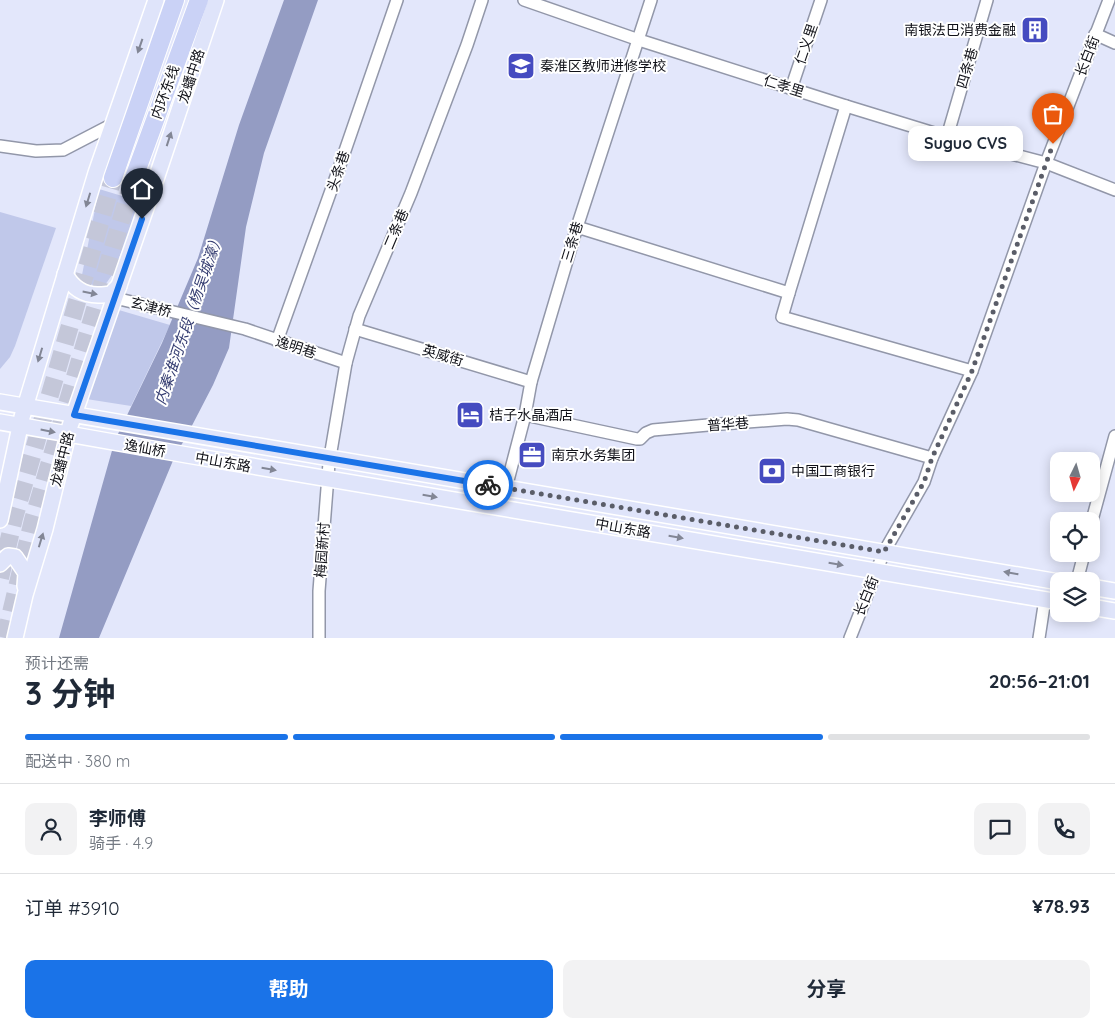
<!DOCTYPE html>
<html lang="zh">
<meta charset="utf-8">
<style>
:root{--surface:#fff;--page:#f2f2f3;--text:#1f2937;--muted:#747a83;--line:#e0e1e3;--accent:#1a73e8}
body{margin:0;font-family:Quicksand,"Noto Sans SC",sans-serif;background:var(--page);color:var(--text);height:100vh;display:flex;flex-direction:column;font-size:19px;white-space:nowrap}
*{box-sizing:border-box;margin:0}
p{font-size:16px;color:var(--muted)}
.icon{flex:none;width:28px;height:28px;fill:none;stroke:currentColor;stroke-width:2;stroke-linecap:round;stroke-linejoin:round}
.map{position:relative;height:638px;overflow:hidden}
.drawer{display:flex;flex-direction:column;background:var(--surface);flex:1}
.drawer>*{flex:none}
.needle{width:32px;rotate:185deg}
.fabs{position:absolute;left:1050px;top:452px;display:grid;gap:10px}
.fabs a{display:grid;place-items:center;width:50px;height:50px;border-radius:10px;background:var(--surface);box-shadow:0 2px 12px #0003;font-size:25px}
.pin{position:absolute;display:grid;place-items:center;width:42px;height:42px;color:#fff;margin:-51px -21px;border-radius:50% 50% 50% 0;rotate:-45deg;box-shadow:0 0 5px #0007}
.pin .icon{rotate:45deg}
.courier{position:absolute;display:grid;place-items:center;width:50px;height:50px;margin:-25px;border:4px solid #1a73e8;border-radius:50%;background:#fff;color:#222;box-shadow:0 1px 6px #0007}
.bubble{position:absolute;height:35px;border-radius:10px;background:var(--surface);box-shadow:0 2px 12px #0003;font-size:16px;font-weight:700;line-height:35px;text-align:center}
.head em{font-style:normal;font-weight:700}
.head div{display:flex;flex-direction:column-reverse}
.head{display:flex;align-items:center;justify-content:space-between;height:85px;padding:0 25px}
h1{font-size:32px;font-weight:700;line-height:38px}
.bar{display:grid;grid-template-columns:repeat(4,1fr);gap:8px 5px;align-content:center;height:60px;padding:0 25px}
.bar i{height:6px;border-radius:4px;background:var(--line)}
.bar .current{background:var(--accent)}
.bar p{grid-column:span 4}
.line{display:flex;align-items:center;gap:12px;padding:0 25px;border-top:1px solid var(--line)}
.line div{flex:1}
.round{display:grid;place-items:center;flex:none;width:52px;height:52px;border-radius:10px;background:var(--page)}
.action{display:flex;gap:10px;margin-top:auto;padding:10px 25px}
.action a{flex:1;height:58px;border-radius:10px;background:var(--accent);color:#fff;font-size:20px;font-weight:700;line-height:58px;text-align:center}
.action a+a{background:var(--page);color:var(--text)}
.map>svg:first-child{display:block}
</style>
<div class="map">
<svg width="1115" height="638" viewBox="0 0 1115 638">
<rect width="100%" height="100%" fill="#e3e7fb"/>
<g fill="#c0c8ea">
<path d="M 99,189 L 142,202 L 112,275 L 105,285 C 93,286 89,286 82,275 Z"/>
<polygon points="0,212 56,228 15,346 10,357 0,369"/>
<polygon points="112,308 170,325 131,406 80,398"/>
</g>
<polygon fill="#949cc3" points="284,0 318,0 264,153 246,227 229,348 213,385 184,441 177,451 99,638 59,638 115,440 162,343 198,258 239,125"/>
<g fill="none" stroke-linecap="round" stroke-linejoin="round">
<g stroke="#c4c7d9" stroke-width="18" stroke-dasharray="18 9" stroke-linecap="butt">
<polyline points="0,578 14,518 113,178"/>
<polyline points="5,638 33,520 132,183"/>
</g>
<defs>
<g id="minor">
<polyline points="524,0 639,40 846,106 947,137 1046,163 1115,190"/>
<polyline points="1095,34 1115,43"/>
<polyline points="791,89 821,0"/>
<polyline points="947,137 987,0"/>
<polyline points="0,146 36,151 63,150 113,124"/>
<polyline points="577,227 789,293 846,106"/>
<polyline points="789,293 782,317 972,371"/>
<polyline points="115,298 245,329 346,363"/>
<polyline points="355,329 531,382"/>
<polyline points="277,341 338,171 397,0"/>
<polyline points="525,415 637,439 640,439 646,433 653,430 708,425 787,419 798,420 932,458"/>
<polyline points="506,488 525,415 531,382 577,227 651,0"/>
<polyline points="1091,524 1115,436"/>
<polyline points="1077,581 1084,554"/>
<polyline points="319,638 319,591 329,463 346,363 359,316 411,193 467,45 482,0"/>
<polyline points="850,638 884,552 924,482 932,458 972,371 1046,163 1109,0"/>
<polyline points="1039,638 1045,599"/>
</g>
<g id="major">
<path d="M 65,274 C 72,287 82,295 98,295 C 101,295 106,295 110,294 C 113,293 116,288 119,286"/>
<polyline points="0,402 1059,582"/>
<polyline points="0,422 187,455 1059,602"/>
<polyline points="0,520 22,417 96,173 156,0"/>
<polyline points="0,564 8,556 15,557 26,573 25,586"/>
<polyline points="1091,587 1115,591"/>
<polyline points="1091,607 1115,611"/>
<polyline points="15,638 25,595 45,529 70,426 154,185 216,0"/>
</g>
<g id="highway">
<polyline points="113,178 175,0"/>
<polyline points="132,183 199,0"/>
</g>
</defs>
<use href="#minor" stroke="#9297a9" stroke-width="14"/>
<use href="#major" stroke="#fff" stroke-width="18"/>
<use href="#highway" stroke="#fff" stroke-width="20"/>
<use href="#minor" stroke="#fff" stroke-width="11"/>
<use href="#major" stroke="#dfe4fa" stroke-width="15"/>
<use href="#highway" stroke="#cad2f6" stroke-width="18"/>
</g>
<defs><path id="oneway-solid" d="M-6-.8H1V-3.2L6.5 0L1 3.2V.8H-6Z" transform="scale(1.25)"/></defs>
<g fill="#828695">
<use href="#oneway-solid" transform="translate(140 46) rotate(109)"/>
<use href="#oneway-solid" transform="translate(169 139) rotate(-72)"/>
<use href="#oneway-solid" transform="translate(88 200) rotate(107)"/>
<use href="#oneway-solid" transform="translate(90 293) rotate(11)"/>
<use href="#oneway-solid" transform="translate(40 355) rotate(107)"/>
<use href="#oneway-solid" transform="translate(48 431) rotate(11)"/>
<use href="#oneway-solid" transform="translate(269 469) rotate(10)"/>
<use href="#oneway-solid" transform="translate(430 496) rotate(10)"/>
<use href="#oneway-solid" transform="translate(676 537) rotate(10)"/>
<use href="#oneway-solid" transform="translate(41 540) rotate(-73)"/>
<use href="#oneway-solid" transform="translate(836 564) rotate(10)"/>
<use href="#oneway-solid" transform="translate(1011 573) rotate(-170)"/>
</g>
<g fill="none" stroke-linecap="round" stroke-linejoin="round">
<polyline stroke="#5a5d68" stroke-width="5" stroke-dasharray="0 9" points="488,485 884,552 924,482 932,458 972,371 1053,144"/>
<polyline stroke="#1a73e8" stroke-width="6" points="142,219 74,415 488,485"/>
</g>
<defs>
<symbol id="building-square" viewBox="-11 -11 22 22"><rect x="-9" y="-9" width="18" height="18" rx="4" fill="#454bc0" stroke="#fff"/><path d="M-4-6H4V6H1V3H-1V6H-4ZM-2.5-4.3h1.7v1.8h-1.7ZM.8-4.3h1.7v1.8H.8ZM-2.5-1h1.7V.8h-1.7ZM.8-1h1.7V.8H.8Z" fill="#fff"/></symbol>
<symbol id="school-square" viewBox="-11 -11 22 22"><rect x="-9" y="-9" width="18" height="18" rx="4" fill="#454bc0" stroke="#fff"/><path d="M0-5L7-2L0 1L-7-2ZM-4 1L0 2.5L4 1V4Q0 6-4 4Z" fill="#fff"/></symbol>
<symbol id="hotel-square" viewBox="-11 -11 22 22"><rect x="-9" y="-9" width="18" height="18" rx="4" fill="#454bc0" stroke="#fff"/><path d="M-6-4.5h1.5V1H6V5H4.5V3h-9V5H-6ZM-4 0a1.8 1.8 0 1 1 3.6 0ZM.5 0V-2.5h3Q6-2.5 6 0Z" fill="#fff"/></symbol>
<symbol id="office-square" viewBox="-11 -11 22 22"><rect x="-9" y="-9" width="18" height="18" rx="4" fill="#454bc0" stroke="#fff"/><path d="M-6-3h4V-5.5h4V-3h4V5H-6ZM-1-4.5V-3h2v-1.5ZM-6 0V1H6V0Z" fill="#fff"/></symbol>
<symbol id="bank-square" viewBox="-11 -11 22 22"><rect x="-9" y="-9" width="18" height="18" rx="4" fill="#454bc0" stroke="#fff"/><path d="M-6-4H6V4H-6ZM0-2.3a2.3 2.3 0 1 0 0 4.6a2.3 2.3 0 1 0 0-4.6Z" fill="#fff"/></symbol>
</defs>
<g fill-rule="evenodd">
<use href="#building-square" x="1019" y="14" width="32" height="32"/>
<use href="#school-square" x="505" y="50" width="32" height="32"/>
<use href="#hotel-square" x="454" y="399" width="32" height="32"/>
<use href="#office-square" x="516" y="439" width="32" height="32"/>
<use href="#bank-square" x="756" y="455" width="32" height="32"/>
</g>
<g text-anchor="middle" stroke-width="4" stroke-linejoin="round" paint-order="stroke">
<g font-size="14" fill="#111219" stroke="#fff" text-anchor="start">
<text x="1016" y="35" text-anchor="end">南银法巴消费金融</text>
<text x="540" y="71">秦淮区教师进修学校</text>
<text x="489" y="420">桔子水晶酒店</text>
<text x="551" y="460">南京水务集团</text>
<text x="791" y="476">中国工商银行</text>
</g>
<g font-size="14" fill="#111219" stroke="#fff">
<text transform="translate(806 44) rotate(-71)" y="5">仁义里</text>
<text transform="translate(1087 56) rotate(-69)" y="5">长白街</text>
<text transform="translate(967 68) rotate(-74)" y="5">四条巷</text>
<text transform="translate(191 76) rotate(-72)" y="5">龙蟠中路</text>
<text transform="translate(784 86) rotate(18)" y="5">仁孝里</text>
<text transform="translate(165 92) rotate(-70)" y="5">内环东线</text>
<text transform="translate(338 171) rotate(-71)" y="5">头条巷</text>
<text transform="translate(396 229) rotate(-67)" y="5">二条巷</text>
<text transform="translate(572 242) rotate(-73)" y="5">三条巷</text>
<text transform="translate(151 307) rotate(14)" y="5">玄津桥</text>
<text transform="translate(296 347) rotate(18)" y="5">逸明巷</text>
<text transform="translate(443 355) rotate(17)" y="5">英威街</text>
<text transform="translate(728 424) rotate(-4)" y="5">普华巷</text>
<text transform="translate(145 448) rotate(10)" y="5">逸仙桥</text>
<text transform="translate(62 459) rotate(-76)" y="5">龙蟠中路</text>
<text transform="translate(223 462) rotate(10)" y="5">中山东路</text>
<text transform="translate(623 528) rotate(10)" y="5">中山东路</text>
<text transform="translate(322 550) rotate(-86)" y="5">梅园新村</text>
<text transform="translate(866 596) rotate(-68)" y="5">长白街</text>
</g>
<g font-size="15" font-style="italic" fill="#363e72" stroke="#fff">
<text transform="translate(189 319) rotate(-71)" y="5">内秦淮河东段（杨吴城濠）</text>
</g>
</g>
</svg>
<div class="fabs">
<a><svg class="needle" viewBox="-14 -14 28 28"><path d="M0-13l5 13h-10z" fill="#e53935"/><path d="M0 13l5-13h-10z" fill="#747a83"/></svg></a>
<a><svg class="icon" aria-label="locate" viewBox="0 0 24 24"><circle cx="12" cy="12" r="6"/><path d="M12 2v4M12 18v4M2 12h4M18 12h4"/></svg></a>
<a><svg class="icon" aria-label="layers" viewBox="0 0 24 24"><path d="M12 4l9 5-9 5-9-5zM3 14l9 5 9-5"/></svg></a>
</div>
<div class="pin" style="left:1053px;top:144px;background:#ea580c"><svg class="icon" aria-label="bag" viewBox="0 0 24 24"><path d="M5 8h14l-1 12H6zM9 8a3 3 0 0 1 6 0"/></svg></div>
<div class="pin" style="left:142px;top:219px;background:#1f2937"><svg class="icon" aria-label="home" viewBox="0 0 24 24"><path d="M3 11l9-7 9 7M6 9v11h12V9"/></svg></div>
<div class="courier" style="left:488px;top:485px"><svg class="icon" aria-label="bike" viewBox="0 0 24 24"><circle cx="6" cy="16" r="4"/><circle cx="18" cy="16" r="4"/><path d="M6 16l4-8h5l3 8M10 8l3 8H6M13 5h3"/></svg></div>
<div class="bubble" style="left:908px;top:126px;width:115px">Suguo CVS</div>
</div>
<section class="drawer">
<div class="head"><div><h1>3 分钟</h1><p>预计还需</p></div><em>20:56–21:01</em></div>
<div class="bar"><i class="current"></i><i class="current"></i><i class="current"></i><i></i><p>配送中 · 380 m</p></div>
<div class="line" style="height:90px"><a class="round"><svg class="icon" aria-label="person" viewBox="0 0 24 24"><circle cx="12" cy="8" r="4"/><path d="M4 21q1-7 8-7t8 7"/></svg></a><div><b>李师傅</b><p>骑手 · 4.9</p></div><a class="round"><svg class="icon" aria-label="chat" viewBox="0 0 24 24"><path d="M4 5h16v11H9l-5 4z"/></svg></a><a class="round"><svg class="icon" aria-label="phone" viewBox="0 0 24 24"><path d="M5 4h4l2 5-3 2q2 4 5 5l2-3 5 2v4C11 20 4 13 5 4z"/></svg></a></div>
<div class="line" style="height:65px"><div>订单 #3910</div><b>¥78.93</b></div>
<div class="action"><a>帮助</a><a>分享</a></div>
</section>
